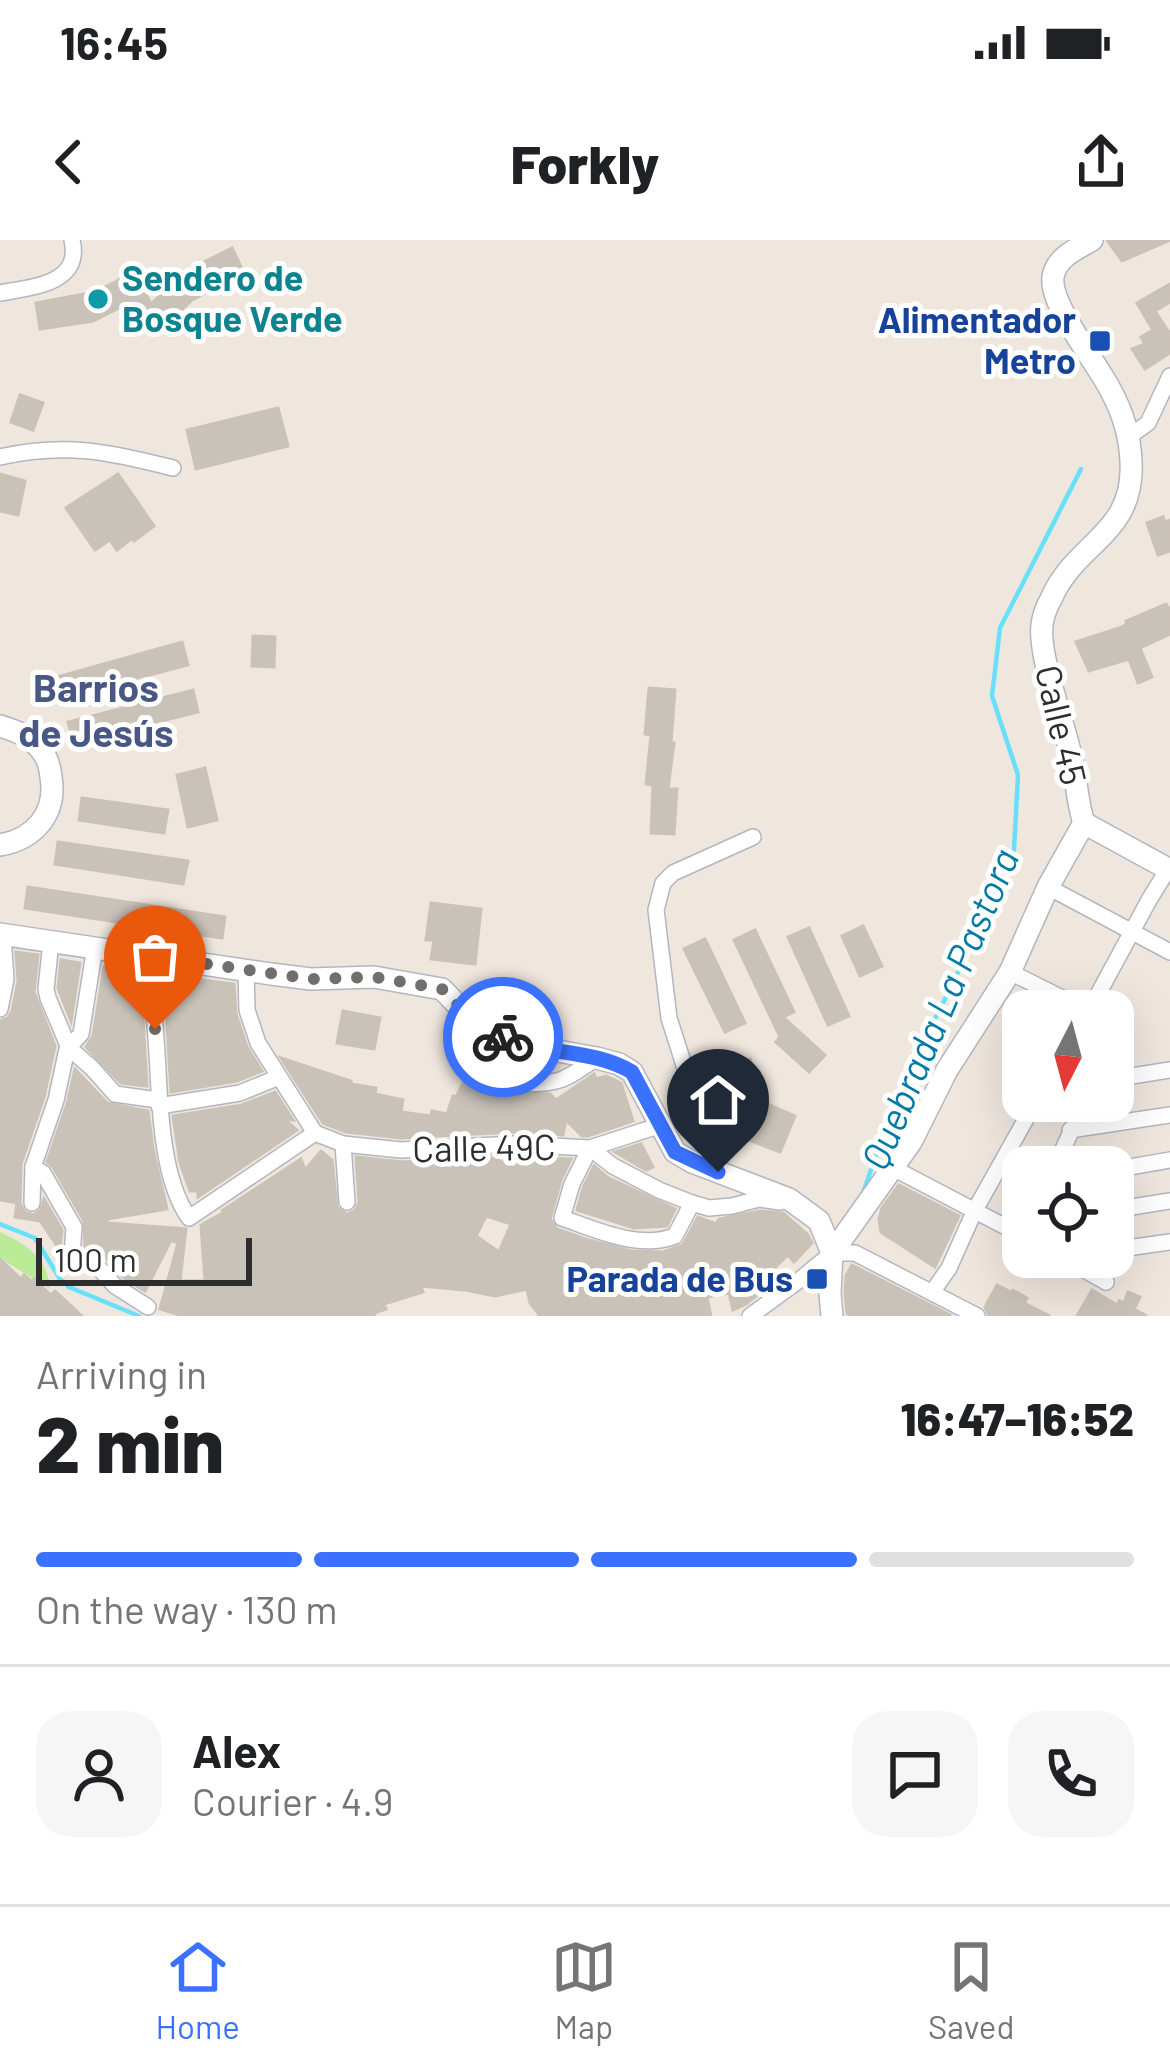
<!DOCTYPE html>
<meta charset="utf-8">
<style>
:root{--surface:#fff;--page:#f6f6f6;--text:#202124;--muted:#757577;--line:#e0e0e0;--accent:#3b71ff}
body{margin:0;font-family:Barlow,sans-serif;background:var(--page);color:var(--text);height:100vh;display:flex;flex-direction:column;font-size:45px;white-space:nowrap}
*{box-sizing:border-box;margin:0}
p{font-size:39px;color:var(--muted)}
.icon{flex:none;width:66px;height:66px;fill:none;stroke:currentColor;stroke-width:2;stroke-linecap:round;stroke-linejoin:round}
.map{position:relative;height:1076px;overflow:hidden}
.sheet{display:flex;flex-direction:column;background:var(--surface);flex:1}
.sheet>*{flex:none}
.needle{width:78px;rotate:186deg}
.buttons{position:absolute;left:1002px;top:750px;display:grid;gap:24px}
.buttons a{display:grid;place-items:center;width:132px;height:132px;border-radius:24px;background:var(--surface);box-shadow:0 12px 48px #0002;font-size:60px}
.scale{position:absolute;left:36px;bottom:30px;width:216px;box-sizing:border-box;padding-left:12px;border:6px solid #2d2d2d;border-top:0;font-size:33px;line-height:42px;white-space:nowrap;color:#2d2d2d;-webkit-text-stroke:9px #fff;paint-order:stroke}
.pin{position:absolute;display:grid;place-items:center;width:102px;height:102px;color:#fff;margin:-123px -51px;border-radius:50% 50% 50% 0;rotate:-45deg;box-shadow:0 0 12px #0007}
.pin .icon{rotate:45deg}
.courier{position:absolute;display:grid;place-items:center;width:120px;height:120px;margin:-60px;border:9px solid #3b71ff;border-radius:50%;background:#fff;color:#222;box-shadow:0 3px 15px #0007}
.summary em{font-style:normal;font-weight:800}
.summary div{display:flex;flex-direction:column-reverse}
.summary{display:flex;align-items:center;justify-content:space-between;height:204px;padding:0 36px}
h1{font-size:78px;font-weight:800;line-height:90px}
.bar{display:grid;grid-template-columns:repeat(4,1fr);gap:18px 12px;align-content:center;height:144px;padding:0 36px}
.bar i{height:15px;border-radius:9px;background:var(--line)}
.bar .selected{background:var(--accent)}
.bar p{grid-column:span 4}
.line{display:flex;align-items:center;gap:30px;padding:0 36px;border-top:3px solid var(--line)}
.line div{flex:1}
.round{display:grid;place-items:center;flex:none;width:126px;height:126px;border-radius:36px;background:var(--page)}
.status{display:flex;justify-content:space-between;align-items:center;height:84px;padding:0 60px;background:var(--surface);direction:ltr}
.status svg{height:33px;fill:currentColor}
header{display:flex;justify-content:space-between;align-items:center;height:156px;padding:0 36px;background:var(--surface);font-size:54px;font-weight:800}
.menu{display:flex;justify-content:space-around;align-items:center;height:168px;border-top:3px solid var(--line);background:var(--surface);font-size:33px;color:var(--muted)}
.menu a{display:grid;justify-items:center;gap:6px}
.menu .selected{color:var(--accent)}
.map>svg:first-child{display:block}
</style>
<div class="status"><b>16:45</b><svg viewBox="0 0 49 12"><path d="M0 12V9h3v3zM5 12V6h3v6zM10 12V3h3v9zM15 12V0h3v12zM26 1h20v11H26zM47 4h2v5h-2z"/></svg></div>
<header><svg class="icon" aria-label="back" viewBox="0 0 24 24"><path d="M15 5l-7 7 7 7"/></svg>Forkly<svg class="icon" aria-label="share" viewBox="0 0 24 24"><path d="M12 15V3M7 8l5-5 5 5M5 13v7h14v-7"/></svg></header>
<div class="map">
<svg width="1170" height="1076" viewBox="0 0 1170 1076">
<rect width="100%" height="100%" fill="#efe6de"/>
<path fill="#baeb96" d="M 0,992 C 27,1005 47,1017 50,1049 L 0,1018 Z"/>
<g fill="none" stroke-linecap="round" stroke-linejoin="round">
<g stroke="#68e0fa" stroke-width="4.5">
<polyline points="863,953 898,852 955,739 1014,610 1018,535 992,456 1000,388 1081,229"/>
<polyline points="0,984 35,998 60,1039 69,1047 139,1076"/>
</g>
</g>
<g fill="#c8c2b9" stroke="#cbc2b7" stroke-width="3" fill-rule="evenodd">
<polygon points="1107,0 1170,0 1122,21"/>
<polygon points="232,8 244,33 192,60 159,91 131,62 93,81 40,89 36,63 95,52 135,32 151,64 184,32"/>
<polygon points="1170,44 1170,62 1155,71 1170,94 1170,113 1145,129 1132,109 1145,104 1141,97 1153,90 1137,63"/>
<polygon points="20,155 43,163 33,190 11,182"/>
<polygon points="278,168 288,206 196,229 187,190"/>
<polygon points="0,234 25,241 18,275 0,271"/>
<polygon points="118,234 154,286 134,301 132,298 117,310 110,300 95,310 66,268"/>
<polygon points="1163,277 1165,282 1170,280 1170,311 1158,315 1147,283"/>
<polygon points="1166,364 1170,370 1170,394 1140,408 1152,437 1138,443 1129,419 1089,431 1076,402 1119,388 1127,384 1126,381"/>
<polygon points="253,396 275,397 274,427 252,426"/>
<polygon points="182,402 188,425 62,458 57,437"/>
<polygon points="649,448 675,450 671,503 674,503 668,549 677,549 674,594 651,593 653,545 646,544 651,495 645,494"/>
<polygon points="193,450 198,472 74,503 68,482"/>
<polygon points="205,528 217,580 188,587 177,535"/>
<polygon points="82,558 168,570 164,593 79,580"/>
<polygon points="58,602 188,621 183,644 55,624"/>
<polygon points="28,647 225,677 222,698 25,668"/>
<polygon points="431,663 481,669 475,724 431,719 434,700 426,700"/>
<polygon points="863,686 882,726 860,736 842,696"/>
<polygon points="809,688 849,776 828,785 788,697"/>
<polygon points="755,690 794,772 783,777 825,815 809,832 776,802 780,797 734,700"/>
<polygon points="705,699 745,783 725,792 684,709"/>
<polygon points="16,712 38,715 34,752 55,806 44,857 21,924 20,964 25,972 33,975 41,970 44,959 62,990 60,1010 40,981 15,977 17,963 0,960 0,781 8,778 12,771 18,741"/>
<polygon points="61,720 80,723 71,781 58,748"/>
<polygon points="104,727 140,731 147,846 121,843 86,807 93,796"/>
<polygon points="164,735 234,744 236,774 247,807 262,831 237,841 171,852"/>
<polygon points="343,771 380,778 374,809 337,803"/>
<polygon points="738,816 740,822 750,819 765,863 795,876 780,912 749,900 754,888 739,872 729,876 711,825"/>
<polygon points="281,818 351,841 351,844 376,848 375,854 403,860 401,872 431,876 432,871 447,874 453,856 456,857 471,828 485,832 503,847 518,853 550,854 556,860 594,834 596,839 606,836 621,843 633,881 588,896 582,896 566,880 563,895 513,892 401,898 346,892 323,883"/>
<path d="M 75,829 L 107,863 L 148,871 L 153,909 L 167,969 L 107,979 L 108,983 L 186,989 L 180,1041 L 205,1041 L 201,985 L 226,971 L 223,970 L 301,919 L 305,930 L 321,911 L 332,920 L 337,968 L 347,974 L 355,971 L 359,962 L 356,917 L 402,922 L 492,917 L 514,928 L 525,917 L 571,919 L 561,940 L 550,979 L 557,989 L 585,999 L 631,1011 L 663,1012 L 683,1005 L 698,977 L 716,984 L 719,979 L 760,971 L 783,973 L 808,995 L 812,1003 L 794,1022 L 788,1015 L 771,1031 L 779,1038 L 746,1064 L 733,1070 L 729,1053 L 707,1057 L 711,1076 L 540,1076 L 530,1063 L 527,1049 L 495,1056 L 465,1050 L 421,1046 L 423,1052 L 384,1064 L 386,1069 L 374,1073 L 375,1076 L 183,1076 L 160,1069 L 178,1003 L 171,1000 L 145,1051 L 123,1037 L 104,1016 L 85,1008 L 84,981 L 53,927 L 47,922 L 67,864 ZM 486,976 L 511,984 L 499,1012 L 476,996 Z"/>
<polygon points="275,852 293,880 283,878 297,890 198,957 198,951 190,951 180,923 173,876 242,865"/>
<polygon points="641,904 653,927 646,930 615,912"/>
<polygon points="594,926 607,937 675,969 667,986 634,988 577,970 583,948"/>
<polygon points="899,945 959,976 935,1027 881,992 879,979 882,968"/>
<polygon points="0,1019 21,1039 24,1035 32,1042 34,1039 51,1055 55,1051 82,1076 0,1076"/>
<polygon points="852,1025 950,1075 949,1076 850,1076 847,1073 845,1054 846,1036"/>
<polygon points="997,1045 1011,1052 1013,1050 1027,1058 1024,1063 1050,1076 989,1076 985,1067"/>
<polygon points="1092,1050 1117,1065 1119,1061 1124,1063 1128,1052 1140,1057 1134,1069 1147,1076 1077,1076"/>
</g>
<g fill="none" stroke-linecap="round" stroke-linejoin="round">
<defs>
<g id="street">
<path d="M 0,53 C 33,47 82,44 72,0"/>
<polyline points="1130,196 1148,183 1170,136"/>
<path d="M 0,217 C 65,202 110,212 173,228"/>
<polyline points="1048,647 1170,712"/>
<polyline points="51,702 46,749 48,758 69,808 92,828 115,854 158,860"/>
<path d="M 151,716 C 152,754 156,792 158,830 C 160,874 163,941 189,978 L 315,893 L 343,904 L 401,910 L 514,904 L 590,908 L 613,926 L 659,950 L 692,963 L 709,968 L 732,966 L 759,959 L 780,962"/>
<polyline points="246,730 247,770 258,803 315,893"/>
<polyline points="1010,732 1088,771"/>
<polyline points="0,769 6,739 3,695"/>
<polyline points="1089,771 1149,660 1170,626"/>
<path d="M 464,777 C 483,816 505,854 556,841 C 570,838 584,826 597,818"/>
<polyline points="1113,783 1118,785"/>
<polyline points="1113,839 1170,830"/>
<polyline points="159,866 240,853 279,837"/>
<path d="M 661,885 L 590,908 L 572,944 L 562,978 C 597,990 639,1010 675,996 L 692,963"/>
<polyline points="1070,890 1170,875"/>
<polyline points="343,904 347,962"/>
<polyline points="33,927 43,933 74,987 72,1016 98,1027 115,1046 148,1067"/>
<polyline points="1058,927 1058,920 1085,861"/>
<polyline points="893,928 1023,996"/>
<polyline points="1113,930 1170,920"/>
<polyline points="718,932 669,778 656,670 663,643 673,633 753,597"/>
<polyline points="32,963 33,927 56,860 67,809 81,794 95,707"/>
<polyline points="1113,970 1170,961"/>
<polyline points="1113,1010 1170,1002"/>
<polyline points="1061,1017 1106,1042"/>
<polyline points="1093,1017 1103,1030 1106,1042"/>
<polyline points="933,1051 949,1028 975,970 1036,861"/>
<polyline points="750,1076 797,1042 832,1013 855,1013 977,1076"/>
</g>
<g id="secondary">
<path d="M 0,486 C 16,491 30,496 41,510 C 48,518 50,527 51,537 C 57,573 35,599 0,605"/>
<path d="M 1084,583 C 1077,563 1077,541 1072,520 C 1065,485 1038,416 1042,385 C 1043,377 1047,366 1051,359 C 1076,301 1135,295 1131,221 C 1130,196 1123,173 1111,151 C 1098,124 1049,65 1053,37 C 1056,17 1077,9 1092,0"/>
<polyline points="1084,583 1170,630"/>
<polyline points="0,694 271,734 311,739 374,737 442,749 474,782 518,804 597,818 619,824 632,832 675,912 692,922 789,959 819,981 832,1013 830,1054 832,1076"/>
<polyline points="832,1013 911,902 947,830 1010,732 1048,647 1084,583"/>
</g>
</defs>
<use href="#street" stroke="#b2b6c1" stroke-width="18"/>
<use href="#secondary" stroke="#b2b6c1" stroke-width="24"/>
<use href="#street" stroke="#fff" stroke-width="15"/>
<use href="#secondary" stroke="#fff" stroke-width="21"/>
</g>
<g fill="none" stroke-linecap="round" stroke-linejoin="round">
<polyline stroke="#716e6b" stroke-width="12" stroke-dasharray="0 21.6" points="155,789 151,716 311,739 374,737 442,749 474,782 503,797"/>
<path stroke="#3b71ff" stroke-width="15" d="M 503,797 C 544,816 592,808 632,832 L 675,912 L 718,932"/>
</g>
<circle fill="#0f9aa8" stroke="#fff" stroke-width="4.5" cx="98" cy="59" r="12"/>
<g fill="#1a4fb4" stroke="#fff" stroke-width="4.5">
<rect x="1088" y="89" width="24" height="24" rx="6"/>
<rect x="805" y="1027" width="24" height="24" rx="6"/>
</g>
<g text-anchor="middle" stroke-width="10" stroke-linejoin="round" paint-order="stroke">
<g font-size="36" font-weight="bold" fill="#0d838f" stroke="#fff" text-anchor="start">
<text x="122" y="51">Sendero de<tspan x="122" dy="41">Bosque Verde</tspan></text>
</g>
<g font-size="36" font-weight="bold" fill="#164399" stroke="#fff" text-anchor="end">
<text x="1076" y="93">Alimentador<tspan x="1076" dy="41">Metro</tspan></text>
<text x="793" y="1052">Parada de Bus</text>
</g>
<g font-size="36" fill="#2d2d2d" stroke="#fff">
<text transform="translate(1061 485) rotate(77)" y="13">Calle 45</text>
<text transform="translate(484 908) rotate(-1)" y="13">Calle 49C</text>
</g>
<g font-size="39" font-weight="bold" fill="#485783" stroke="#fff">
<text x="96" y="462">Barrios<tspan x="96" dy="45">de Jesús</tspan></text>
</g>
<g font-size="39" font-style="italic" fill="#017ba5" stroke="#fff">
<text transform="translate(940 769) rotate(-67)" y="14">Quebrada La Pastora</text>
</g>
</g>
</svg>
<div class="buttons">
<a><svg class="needle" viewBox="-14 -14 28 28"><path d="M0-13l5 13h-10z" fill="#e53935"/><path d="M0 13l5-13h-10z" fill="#757577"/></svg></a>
<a><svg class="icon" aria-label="locate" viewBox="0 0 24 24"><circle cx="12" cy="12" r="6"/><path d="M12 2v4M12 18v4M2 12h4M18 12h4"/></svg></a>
</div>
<div class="scale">100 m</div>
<div class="pin" style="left:155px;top:789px;background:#ea580c"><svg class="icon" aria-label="bag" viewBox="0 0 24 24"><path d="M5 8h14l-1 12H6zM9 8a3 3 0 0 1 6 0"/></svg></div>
<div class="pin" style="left:718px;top:932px;background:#1f2937"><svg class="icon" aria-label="home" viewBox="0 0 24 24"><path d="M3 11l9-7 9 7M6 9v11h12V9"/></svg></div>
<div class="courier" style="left:503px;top:797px"><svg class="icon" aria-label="bike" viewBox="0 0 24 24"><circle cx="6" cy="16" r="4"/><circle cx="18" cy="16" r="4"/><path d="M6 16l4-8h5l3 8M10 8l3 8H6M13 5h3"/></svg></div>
</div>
<section class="sheet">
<div class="summary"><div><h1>2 min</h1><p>Arriving in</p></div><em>16:47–16:52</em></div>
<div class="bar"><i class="selected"></i><i class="selected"></i><i class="selected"></i><i></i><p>On the way · 130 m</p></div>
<div class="line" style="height:216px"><a class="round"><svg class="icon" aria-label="person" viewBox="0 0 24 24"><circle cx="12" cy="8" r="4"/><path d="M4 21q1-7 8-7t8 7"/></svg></a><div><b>Alex</b><p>Courier · 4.9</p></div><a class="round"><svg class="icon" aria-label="chat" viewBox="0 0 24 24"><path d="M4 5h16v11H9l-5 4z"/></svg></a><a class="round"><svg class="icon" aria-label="phone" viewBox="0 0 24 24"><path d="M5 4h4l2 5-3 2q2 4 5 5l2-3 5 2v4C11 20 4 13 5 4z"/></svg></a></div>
</section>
<nav class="menu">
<a class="selected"><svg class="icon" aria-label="home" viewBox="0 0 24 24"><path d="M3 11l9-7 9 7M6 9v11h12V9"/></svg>Home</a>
<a><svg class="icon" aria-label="map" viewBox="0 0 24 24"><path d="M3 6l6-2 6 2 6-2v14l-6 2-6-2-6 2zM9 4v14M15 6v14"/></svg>Map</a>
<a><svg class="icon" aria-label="saved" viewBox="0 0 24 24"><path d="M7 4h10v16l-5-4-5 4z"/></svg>Saved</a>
</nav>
